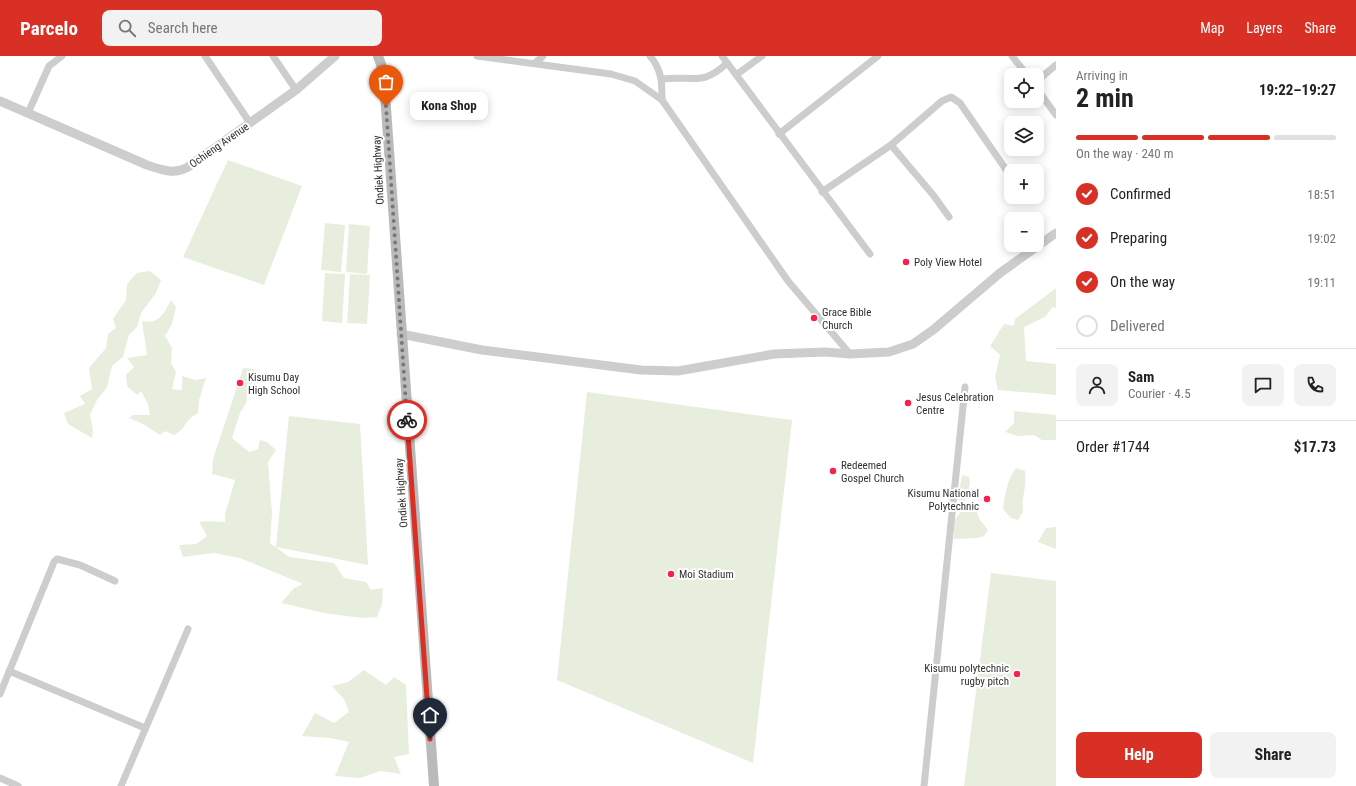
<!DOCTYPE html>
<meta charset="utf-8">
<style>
:root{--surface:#fff;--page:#f2f2f2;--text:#222;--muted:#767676;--line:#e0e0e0;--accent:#d93025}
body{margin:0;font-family:"Roboto Condensed",sans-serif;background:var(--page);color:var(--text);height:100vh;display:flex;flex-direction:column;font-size:15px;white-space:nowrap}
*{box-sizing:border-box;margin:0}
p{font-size:13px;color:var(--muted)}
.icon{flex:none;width:22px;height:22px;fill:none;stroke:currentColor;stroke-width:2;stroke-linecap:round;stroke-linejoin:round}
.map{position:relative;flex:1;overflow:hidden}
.side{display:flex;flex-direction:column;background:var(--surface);width:300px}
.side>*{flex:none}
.tools{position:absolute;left:1004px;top:12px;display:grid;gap:8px}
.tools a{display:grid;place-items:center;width:40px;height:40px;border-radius:8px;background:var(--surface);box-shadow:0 2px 10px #0003;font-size:20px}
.pin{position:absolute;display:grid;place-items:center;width:34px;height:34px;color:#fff;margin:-41px -17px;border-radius:50% 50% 50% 0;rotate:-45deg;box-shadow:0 0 4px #0007}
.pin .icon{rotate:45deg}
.courier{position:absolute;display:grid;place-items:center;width:40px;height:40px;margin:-20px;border:3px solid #d93025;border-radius:50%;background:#fff;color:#222;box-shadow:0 1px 5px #0007}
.bubble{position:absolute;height:28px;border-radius:8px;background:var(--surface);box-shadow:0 2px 10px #0003;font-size:13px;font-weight:700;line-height:28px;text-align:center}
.summary em{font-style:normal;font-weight:700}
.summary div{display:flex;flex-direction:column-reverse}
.summary{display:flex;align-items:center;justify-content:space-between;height:68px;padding:0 20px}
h1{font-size:26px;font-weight:700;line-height:30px}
.bar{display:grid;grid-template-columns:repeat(4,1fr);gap:6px 4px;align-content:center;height:48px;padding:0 20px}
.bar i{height:5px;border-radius:3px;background:var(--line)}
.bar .current{background:var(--accent)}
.bar p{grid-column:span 4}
.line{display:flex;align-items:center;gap:10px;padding:0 20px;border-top:1px solid var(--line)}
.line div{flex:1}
.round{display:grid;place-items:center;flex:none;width:42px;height:42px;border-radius:8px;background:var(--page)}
ol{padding:0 20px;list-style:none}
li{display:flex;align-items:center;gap:12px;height:44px}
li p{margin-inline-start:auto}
li .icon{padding:4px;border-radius:50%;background:var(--accent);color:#fff;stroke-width:4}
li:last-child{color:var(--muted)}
li i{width:22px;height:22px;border:2px solid var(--line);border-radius:50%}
.button{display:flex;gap:8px;margin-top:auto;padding:8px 20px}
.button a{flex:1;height:46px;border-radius:8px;background:var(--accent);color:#fff;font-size:16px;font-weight:700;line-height:46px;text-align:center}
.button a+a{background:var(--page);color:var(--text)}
header{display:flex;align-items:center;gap:24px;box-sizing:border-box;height:56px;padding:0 20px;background:var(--accent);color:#fff}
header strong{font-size:19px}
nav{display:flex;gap:22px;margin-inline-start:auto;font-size:14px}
.search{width:280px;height:36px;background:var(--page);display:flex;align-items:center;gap:10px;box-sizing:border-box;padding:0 14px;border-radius:8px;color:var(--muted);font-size:15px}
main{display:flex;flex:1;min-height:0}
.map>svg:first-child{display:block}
</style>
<header>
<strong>Parcelo</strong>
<div class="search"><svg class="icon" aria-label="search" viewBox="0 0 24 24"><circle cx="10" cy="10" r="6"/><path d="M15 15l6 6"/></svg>Search here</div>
<nav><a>Map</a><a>Layers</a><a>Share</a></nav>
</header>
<main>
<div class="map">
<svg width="1056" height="730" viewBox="0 0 1056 730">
<rect width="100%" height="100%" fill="#fff"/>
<g fill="#e8eedd">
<polygon points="228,104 302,130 264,229 183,201"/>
<polygon points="325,167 345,169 341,216 321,214"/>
<polygon points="349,168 370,170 367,218 346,216"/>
<polygon points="150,215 161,224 156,237 141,257 137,271 129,279 123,301 112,310 107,331 97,344 90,359 93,374 92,382 68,368 64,357 85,348 80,340 92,333 89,312 106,292 108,278 116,272 113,263 126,244 127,228 137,217"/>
<polygon points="325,217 345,218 342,267 322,265"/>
<polygon points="350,218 370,219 367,268 347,267"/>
<polygon points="1056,232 1056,252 1053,251 1045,261 1024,271 1026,305 1056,308 1056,339 998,334 995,321 1000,299 990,290 1004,268 1014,270 1015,263"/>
<path d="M 171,244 L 176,251 L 172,268 L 165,280 L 172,292 L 171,307 L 176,316 L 172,333 L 182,334 L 182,320 L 196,324 L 206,322 L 199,344 L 198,357 C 185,363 187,372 174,379 L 165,375 L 160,379 L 143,368 L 129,362 L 133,359 L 150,359 L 148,348 L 141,335 L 137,339 L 127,330 L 126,319 L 134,311 L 127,302 L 147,299 L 142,265 C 159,269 164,257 171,244 Z"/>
<polygon points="243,312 254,313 255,325 249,330 246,347 240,357 232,382 249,396 258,393 260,384 267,386 276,394 268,406 272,457 270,487 289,501 334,507 344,522 366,526 371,534 383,532 382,548 377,561 362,562 324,557 281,547 294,532 303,528 240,502 214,497 183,501 179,489 196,488 207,480 199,466 207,465 225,466 225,458 235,424 212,418 213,403"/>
<polygon points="587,336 792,364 753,707 557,624"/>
<polygon points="1014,355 1056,359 1056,384 1042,384 1034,379 1018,380 1005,376 1014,367"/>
<polygon points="289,360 360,368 368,509 276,491"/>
<path d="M 1016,412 L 1025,415 C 1027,431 1021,443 1023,456 L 1018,464 L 1011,462 L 1003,453 C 1005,439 1007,423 1016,412 Z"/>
<path d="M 962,419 L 969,421 L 970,427 L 965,445 L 958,444 C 958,435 961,428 962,419 Z"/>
<polygon points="966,449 976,454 980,464 988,474 984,480 977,482 954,483 954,465"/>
<polygon points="1056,471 1056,493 1038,486 1046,472"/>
<polygon points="991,517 1056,525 1056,730 964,730"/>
<polygon points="364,614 386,629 394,621 406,629 409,698 394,701 401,718 380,715 360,722 335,720 349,686 330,682 302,680 315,657 334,667 349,656 344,643 332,630 348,626"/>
</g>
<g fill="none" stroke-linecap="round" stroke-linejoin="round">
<g stroke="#cdcdcd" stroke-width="7">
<polyline points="205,0 250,67"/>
<polyline points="273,0 296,34"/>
<polyline points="477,0 611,18 635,25 662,44 788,225 850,298"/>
<path d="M 650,0 C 662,14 662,27 662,44"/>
<polyline points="722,0 870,198"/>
<polyline points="1012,0 1027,19"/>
<polyline points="535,7 543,0"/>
<polyline points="736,19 762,0"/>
<path d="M 662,23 C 693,19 702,31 727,7"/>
<polyline points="1037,25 1056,9"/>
<polyline points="1037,33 1056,59"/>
<polyline points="28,57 49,10 62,0"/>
<polyline points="779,78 878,0"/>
<polyline points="891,89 934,140 949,161"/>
<polyline points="822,136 891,89 942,45 951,41 960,47 1007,115"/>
<polyline points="9,615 145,672"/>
<polyline points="0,638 54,506 57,503 80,509 115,525"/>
<polyline points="0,722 18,730"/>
<polyline points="121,730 188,573"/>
<polyline points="924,730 965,331"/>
</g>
<g stroke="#cdcdcd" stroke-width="9">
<path d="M 0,45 L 147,109 C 162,114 174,119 188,111 L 296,34 L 335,0"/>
<polyline points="401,278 482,294 641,314 678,315 774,298 825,296 850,298 889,296 913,288 933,274 1000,217 1056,177"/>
</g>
<polyline stroke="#bababa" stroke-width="10" points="378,0 383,14 385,38 434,730"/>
</g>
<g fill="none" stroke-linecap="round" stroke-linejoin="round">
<polyline stroke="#787878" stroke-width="4" stroke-dasharray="0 7.2" points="386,50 407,364"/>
<polyline stroke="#d93025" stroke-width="5" points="407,364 430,683"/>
</g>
<g fill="#f7224b" stroke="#fff" stroke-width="1.5">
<circle cx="906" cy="206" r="4"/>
<circle cx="814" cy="262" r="4"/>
<circle cx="240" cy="327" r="4"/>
<circle cx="908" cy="347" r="4"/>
<circle cx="833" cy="415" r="4"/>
<circle cx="987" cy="443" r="4"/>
<circle cx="671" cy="518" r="4"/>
<circle cx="1017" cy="618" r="4"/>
</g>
<g text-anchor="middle" stroke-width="4" stroke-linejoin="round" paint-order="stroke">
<g font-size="11" fill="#303030" stroke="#fff">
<text transform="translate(219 89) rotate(-35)" y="4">Ochieng Avenue</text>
<text transform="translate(378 114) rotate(-93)" y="4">Ondiek Highway</text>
<text transform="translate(401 437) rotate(-94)" y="4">Ondiek Highway</text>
</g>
<g font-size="11" fill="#303030" stroke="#fff" text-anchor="start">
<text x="914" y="210">Poly View Hotel</text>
<text x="822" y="260">Grace Bible<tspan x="822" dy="13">Church</tspan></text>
<text x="248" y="325">Kisumu Day<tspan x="248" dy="13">High School</tspan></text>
<text x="916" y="345">Jesus Celebration<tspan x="916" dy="13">Centre</tspan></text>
<text x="841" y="413">Redeemed<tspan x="841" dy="13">Gospel Church</tspan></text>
<text x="979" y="441" text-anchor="end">Kisumu National<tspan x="979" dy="13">Polytechnic</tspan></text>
<text x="679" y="522">Moi Stadium</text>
<text x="1009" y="616" text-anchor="end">Kisumu polytechnic<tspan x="1009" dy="13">rugby pitch</tspan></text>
</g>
</g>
</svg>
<div class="tools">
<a><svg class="icon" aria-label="locate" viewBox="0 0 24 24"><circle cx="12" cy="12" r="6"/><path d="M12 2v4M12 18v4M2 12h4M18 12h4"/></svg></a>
<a><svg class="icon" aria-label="layers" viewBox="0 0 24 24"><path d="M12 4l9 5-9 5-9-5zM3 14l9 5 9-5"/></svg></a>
<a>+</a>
<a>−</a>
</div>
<div class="pin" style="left:386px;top:50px;background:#ea580c"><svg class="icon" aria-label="bag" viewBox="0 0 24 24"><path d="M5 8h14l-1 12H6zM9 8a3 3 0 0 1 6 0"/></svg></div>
<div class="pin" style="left:430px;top:683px;background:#1f2937"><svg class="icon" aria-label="home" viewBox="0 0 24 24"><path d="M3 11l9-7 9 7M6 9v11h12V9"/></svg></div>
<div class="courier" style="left:407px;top:364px"><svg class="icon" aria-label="bike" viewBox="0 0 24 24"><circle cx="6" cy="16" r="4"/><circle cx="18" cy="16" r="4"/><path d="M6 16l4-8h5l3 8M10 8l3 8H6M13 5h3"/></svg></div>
<div class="bubble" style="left:410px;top:36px;width:78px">Kona Shop</div>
</div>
<section class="side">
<div class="summary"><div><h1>2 min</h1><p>Arriving in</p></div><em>19:22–19:27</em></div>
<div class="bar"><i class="current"></i><i class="current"></i><i class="current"></i><i></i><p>On the way · 240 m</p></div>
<ol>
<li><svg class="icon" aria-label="check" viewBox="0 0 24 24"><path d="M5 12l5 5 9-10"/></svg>Confirmed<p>18:51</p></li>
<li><svg class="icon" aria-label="check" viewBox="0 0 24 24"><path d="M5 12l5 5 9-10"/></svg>Preparing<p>19:02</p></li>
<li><svg class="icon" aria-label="check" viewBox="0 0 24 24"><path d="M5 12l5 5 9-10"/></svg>On the way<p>19:11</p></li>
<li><i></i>Delivered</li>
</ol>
<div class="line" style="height:72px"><a class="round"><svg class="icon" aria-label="person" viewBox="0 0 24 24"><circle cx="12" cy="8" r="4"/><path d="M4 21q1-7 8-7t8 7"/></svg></a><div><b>Sam</b><p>Courier · 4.5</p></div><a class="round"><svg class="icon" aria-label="chat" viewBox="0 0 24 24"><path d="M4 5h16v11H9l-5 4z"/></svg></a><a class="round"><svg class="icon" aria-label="phone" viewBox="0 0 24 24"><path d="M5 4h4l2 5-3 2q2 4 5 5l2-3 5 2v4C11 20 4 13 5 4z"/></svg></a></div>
<div class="line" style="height:52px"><div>Order #1744</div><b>$17.73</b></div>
<div class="button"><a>Help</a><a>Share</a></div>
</section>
</main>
